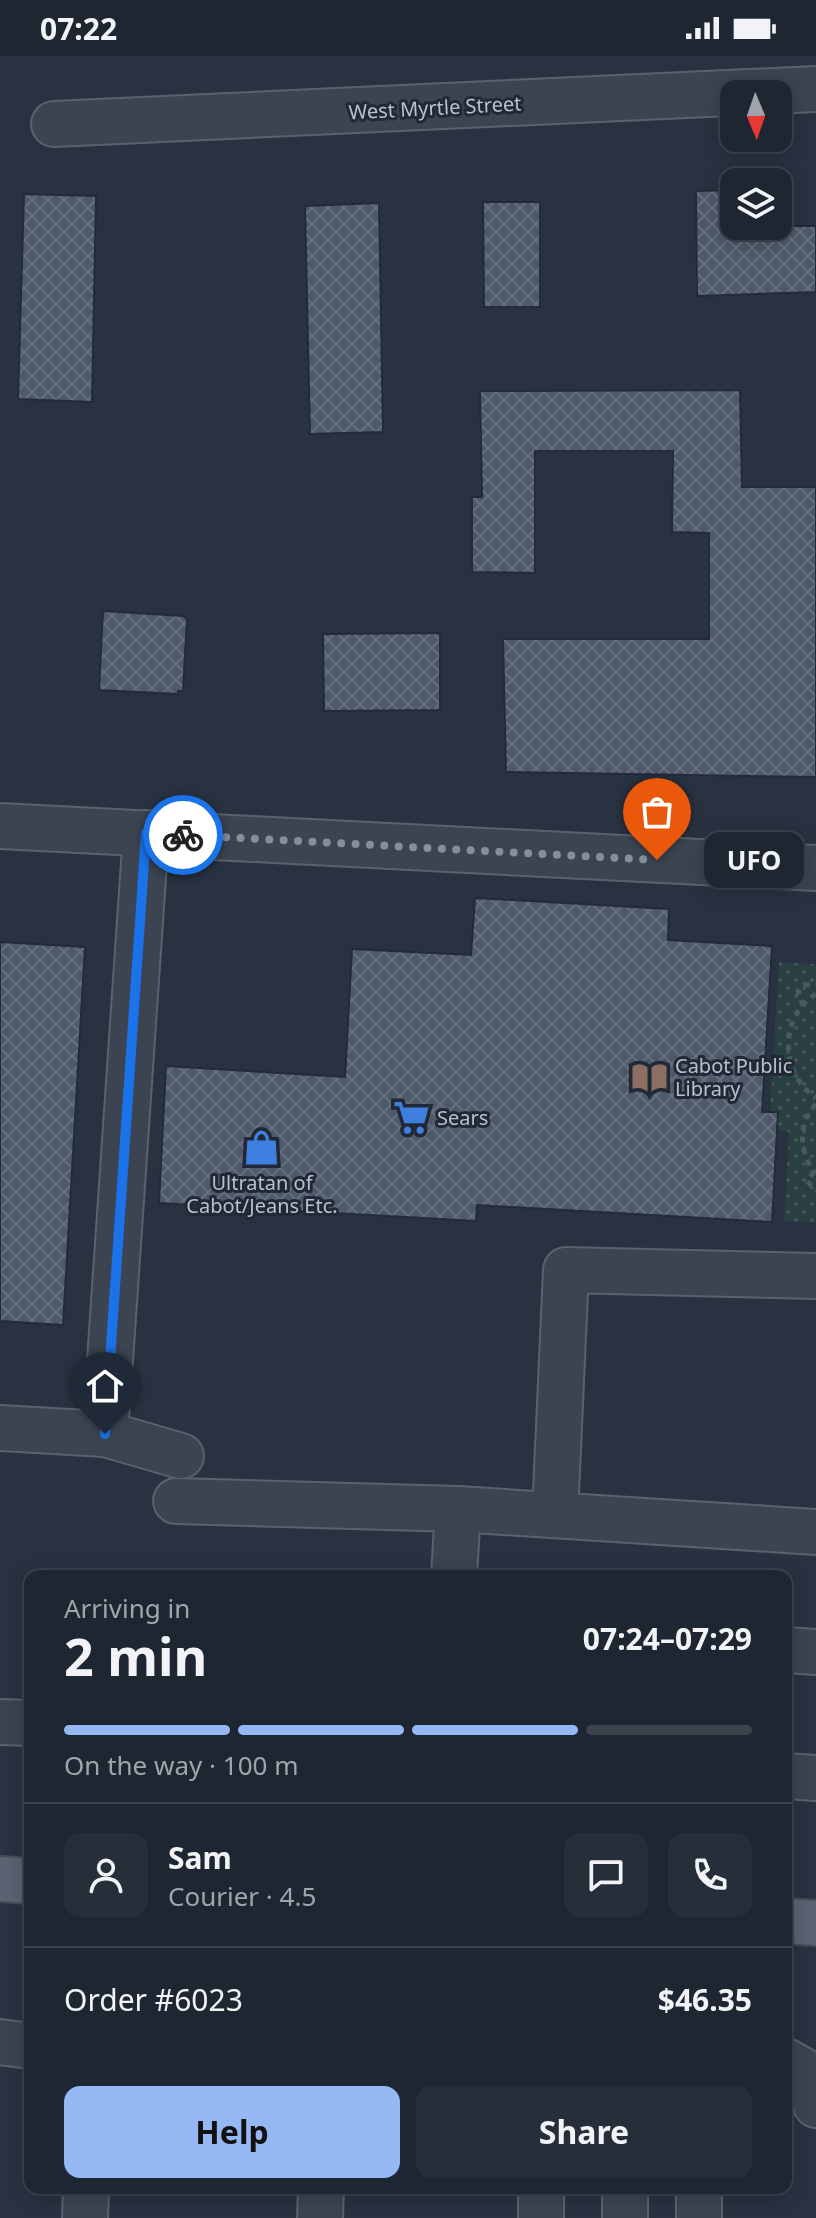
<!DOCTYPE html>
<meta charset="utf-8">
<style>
:root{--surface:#1e2631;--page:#262e39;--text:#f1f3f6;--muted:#a1a5ab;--line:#3c434d;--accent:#95b8f4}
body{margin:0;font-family:"Noto Sans",sans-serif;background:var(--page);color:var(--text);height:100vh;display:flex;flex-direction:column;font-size:30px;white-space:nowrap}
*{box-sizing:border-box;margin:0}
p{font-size:26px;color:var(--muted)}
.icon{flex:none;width:44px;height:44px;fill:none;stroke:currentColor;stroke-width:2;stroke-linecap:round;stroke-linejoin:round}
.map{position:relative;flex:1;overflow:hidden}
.details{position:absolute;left:24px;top:1514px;width:768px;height:624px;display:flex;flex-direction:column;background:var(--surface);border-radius:16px;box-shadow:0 4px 20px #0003,0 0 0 2px var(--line)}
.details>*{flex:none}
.needle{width:52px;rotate:178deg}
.buttons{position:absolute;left:720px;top:24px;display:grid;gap:16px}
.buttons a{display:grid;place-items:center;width:72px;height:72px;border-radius:16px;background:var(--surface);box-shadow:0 4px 20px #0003,0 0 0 2px var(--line);font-size:40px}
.pin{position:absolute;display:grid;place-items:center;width:68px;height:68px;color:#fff;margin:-82px -34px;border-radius:50% 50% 50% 0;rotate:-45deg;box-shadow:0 0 8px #0007}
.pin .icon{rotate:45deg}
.courier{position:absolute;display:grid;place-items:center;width:80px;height:80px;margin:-40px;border:6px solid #1a73e8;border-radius:50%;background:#fff;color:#222;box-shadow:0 2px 10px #0007}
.bubble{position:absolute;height:56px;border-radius:16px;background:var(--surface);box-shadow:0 4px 20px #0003,0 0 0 2px var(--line);font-size:26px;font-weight:700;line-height:56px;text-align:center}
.overview em{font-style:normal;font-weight:700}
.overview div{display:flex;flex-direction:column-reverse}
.overview{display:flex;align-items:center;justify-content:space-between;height:136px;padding:0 40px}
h1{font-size:52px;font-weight:700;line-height:60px}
.bar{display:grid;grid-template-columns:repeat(4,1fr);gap:12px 8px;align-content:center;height:96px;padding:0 40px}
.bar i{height:10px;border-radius:6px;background:var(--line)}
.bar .selected{background:var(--accent)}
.bar p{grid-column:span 4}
.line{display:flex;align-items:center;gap:20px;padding:0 40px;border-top:2px solid var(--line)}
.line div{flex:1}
.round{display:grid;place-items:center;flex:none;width:84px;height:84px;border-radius:16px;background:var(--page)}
.button{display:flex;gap:16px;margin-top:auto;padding:16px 40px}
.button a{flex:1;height:92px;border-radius:16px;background:var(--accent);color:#111;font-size:32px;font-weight:700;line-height:92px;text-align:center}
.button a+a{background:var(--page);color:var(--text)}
.status{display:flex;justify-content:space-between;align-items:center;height:56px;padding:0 40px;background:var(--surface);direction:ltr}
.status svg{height:22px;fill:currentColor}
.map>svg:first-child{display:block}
</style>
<div class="status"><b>07:22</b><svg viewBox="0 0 49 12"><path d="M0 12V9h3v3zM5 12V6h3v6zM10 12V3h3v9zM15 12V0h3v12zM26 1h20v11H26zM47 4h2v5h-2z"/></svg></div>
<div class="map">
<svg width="816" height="2162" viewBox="0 0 816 2162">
<defs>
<pattern id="park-dots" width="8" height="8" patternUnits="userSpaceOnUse" patternTransform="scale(2)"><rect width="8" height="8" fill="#2a3f42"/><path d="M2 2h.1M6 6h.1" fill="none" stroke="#47595c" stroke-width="1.8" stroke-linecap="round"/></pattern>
<pattern id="building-cross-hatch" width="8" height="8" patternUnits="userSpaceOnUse" patternTransform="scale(2)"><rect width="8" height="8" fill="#4e596a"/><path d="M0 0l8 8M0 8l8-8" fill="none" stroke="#656f7e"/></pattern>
</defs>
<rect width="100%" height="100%" fill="#283241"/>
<polygon fill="url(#park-dots)" points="779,906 816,908 816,1167 784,1165 789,1076 777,1074 778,1057 770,1056"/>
<g fill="url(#building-cross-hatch)" stroke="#232b38" stroke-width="2">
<polygon points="734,134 734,170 816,170 816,236 697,240 696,135"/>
<polygon points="24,138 96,140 92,346 18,343"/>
<polygon points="483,146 540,146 540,251 484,251"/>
<polygon points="379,147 383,376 310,378 305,150"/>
<polygon points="740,334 742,431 816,431 816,721 506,716 503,583 709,583 709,477 672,476 673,395 535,395 535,517 472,516 472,441 482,441 480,335"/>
<polygon points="103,555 183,560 187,563 183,635 178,635 178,638 99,634"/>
<polygon points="440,577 440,654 324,655 323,578"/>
<polygon points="475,842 669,853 668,884 772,890 762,1056 778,1056 772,1166 477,1149 476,1165 159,1147 166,1010 345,1021 352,893 471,899"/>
<polygon points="0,886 85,891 63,1269 0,1265"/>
</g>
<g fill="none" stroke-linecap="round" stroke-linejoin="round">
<defs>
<g id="minor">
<polyline points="54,68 816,33"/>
<polyline points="0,770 816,812"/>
<polyline points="0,1372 105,1378 181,1400"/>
<polyline points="105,1378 146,777"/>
<polyline points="176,1445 458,1453 454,1520"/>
<polyline points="458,1453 816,1476"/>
<polyline points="555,1459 566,1214 816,1220"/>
<polyline points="786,1594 816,1596"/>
<polyline points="0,1666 30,1667"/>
<polyline points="786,1720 816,1722"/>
<polyline points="0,1986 30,1990"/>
<polyline points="786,2005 809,2018 816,2049"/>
<polyline points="699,2132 699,2162"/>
<polyline points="85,2162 86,2132"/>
<polyline points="320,2162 321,2132"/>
<polyline points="541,2162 541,2132"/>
<polyline points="625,2162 625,2132"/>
</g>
<g id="major">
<polyline points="0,1823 30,1825"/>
<polyline points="786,1865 816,1867"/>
</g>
</defs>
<use href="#minor" stroke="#5a626e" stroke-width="48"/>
<use href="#major" stroke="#464d5a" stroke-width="48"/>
<g stroke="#485c5f" stroke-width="5" stroke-dasharray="6 6" stroke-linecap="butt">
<path d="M 816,938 C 778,963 780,1017 816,1042"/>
<polyline points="803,950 798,935 804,929 816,928"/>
<path d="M 816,1048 C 797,1068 799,1097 816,1118"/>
<polyline points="814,1116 807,1125 816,1135"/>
</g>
<use href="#minor" stroke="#3c4451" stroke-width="44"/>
<use href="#major" stroke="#5a6371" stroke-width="44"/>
</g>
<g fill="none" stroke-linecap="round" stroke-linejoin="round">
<polyline stroke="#868e9b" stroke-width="8" stroke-dasharray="0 14.4" points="183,779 657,804"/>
<polyline stroke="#1a73e8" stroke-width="10" points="105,1378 146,777 183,779"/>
</g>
<defs>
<symbol id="library-bare" viewBox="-9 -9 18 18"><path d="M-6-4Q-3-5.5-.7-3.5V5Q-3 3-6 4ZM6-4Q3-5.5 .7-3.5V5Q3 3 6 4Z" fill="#8d6e63" stroke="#212936" stroke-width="2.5" paint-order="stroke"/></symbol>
<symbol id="supermarket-bare" viewBox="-9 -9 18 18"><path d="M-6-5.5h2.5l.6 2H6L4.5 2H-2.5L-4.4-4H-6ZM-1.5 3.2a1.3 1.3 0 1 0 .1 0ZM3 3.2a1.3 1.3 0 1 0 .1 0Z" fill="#3f7fe0" stroke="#212936" stroke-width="2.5" paint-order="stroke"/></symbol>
<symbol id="shop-bare" viewBox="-9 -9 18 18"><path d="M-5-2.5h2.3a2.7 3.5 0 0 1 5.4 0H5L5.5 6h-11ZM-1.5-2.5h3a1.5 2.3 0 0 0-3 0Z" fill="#3f7fe0" stroke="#212936" stroke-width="2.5" paint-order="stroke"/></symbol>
</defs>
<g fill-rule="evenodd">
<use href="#library-bare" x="624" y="996" width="51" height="51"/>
<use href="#supermarket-bare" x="386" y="1036" width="51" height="51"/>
<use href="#shop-bare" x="236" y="1066" width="51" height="51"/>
</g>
<g text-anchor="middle" stroke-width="6" stroke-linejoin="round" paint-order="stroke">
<g font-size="20" fill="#b9c0cb" stroke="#212936">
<text transform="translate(435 52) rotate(-3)" y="7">West Myrtle Street</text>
</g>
<g font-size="20" fill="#b9c0cb" stroke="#212936" text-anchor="start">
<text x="675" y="1017">Cabot Public<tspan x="675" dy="23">Library</tspan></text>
<text x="437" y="1069">Sears</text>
<text x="262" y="1134" text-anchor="middle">Ultratan of<tspan x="262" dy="23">Cabot/Jeans Etc.</tspan></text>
</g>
</g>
</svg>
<div class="buttons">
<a><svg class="needle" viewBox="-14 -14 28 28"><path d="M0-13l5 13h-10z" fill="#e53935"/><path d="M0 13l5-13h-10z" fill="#a1a5ab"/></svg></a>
<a><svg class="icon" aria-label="layers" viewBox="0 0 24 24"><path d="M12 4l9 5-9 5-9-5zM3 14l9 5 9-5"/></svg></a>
</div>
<div class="pin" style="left:657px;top:804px;background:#ea580c"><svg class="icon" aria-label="bag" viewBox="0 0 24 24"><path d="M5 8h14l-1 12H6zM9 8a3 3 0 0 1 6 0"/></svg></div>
<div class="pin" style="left:105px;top:1378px;background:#1f2937"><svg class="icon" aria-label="home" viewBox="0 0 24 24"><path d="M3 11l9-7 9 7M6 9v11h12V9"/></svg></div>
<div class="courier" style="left:183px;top:779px"><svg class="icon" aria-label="bike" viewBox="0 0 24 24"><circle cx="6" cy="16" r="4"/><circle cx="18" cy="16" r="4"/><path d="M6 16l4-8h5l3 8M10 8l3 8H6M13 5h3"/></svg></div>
<div class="bubble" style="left:704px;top:776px;width:100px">UFO</div>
<section class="details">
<div class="overview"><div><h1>2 min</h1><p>Arriving in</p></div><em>07:24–07:29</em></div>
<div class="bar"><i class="selected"></i><i class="selected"></i><i class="selected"></i><i></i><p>On the way · 100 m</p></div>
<div class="line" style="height:144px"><a class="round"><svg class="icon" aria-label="person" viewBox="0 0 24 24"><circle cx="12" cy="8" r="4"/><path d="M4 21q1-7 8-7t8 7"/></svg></a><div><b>Sam</b><p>Courier · 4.5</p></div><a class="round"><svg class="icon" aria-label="chat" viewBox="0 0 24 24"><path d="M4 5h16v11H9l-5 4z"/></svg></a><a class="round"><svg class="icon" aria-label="phone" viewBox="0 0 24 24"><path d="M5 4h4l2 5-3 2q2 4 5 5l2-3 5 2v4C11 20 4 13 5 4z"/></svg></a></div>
<div class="line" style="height:104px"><div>Order #6023</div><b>$46.35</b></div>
<div class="button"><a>Help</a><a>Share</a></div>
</section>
</div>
